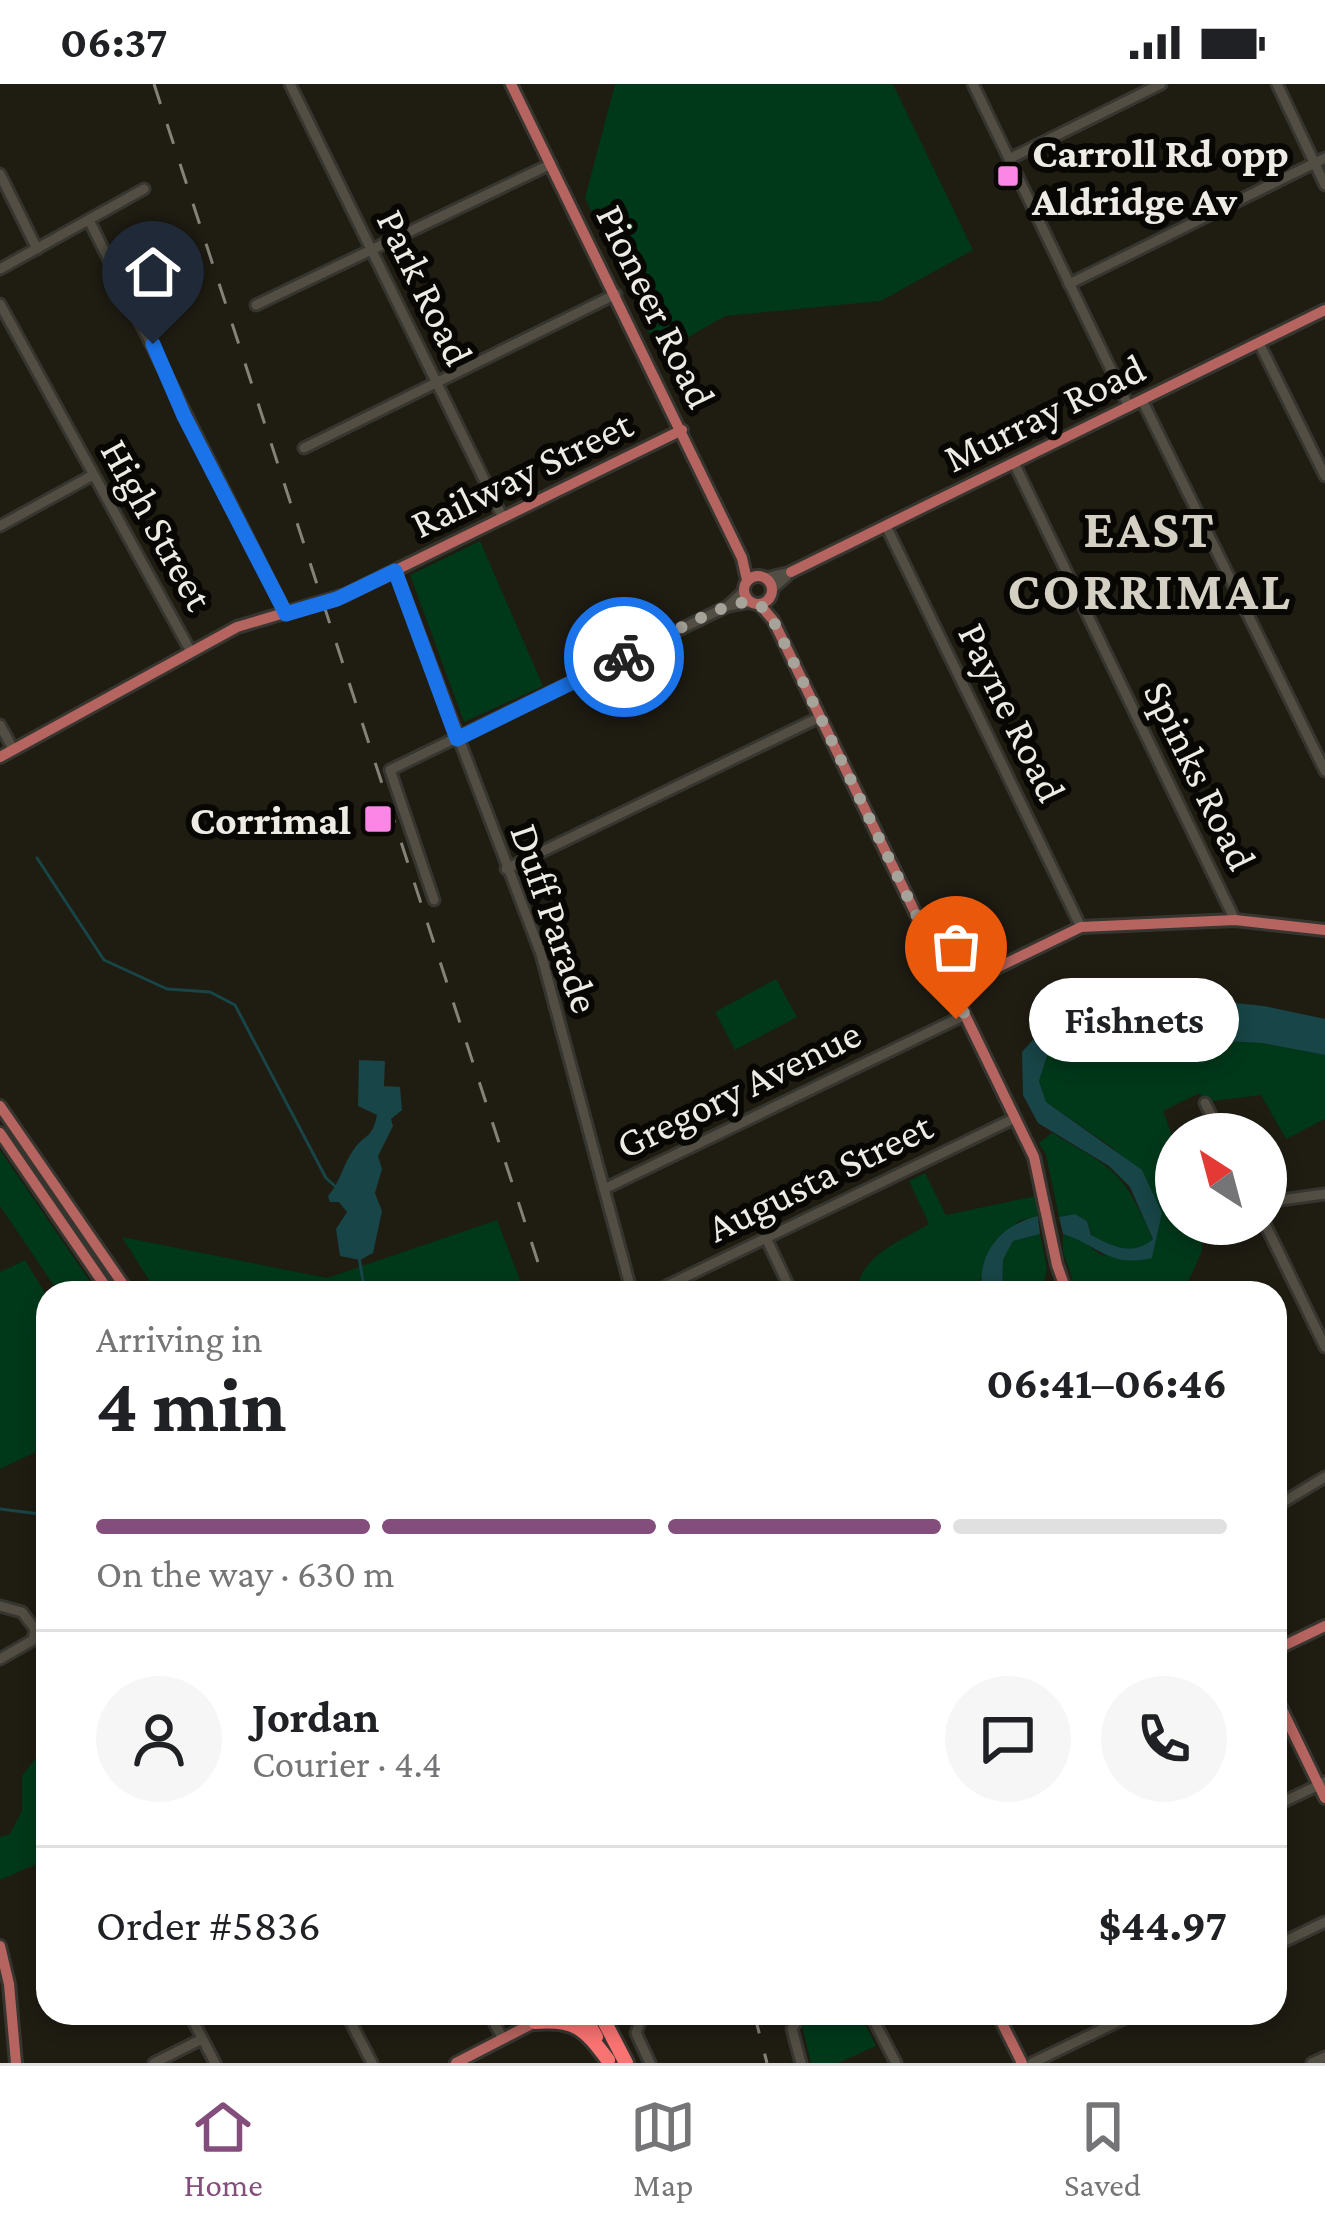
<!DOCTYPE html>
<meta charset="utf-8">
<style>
:root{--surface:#fff;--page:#f6f6f6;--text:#202124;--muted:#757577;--line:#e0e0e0;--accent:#834e7b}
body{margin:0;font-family:"Crimson Pro",serif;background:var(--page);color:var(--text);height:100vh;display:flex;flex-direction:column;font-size:45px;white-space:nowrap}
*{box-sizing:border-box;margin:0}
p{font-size:39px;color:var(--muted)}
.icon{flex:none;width:66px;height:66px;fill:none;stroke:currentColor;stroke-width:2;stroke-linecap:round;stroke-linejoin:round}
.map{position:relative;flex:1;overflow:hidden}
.sheet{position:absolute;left:36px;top:1197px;width:1251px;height:744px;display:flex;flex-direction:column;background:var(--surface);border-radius:36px;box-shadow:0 6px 18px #0003}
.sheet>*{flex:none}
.needle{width:78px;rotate:324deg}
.fabs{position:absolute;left:1155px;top:1029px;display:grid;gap:24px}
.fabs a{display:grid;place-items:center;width:132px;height:132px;border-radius:50%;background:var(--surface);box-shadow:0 6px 18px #0003;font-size:60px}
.pin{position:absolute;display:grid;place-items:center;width:102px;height:102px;color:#fff;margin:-123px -51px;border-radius:50% 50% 50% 0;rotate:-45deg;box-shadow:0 0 12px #0007}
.pin .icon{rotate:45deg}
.courier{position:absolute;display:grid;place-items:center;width:120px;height:120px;margin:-60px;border:9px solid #1a73e8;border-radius:50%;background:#fff;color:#222;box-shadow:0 3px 15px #0007}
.bubble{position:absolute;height:84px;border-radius:42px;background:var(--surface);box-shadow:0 6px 18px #0003;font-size:39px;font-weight:700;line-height:84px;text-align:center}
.headline em{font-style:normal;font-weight:700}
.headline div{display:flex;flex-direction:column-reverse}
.headline{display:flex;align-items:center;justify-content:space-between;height:204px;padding:0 60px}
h1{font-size:78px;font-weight:700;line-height:90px}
.bar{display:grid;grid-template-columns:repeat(4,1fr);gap:18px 12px;align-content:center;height:144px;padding:0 60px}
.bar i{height:15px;border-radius:9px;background:var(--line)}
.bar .on{background:var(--accent)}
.bar p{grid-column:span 4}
.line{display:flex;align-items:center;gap:30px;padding:0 60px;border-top:3px solid var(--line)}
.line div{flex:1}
.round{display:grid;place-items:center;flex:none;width:126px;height:126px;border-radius:63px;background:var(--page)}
.status{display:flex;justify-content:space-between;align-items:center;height:84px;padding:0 60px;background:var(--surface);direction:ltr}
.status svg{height:33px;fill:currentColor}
.tabs{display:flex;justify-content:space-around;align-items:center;height:168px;border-top:3px solid var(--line);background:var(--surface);font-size:33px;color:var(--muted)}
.tabs a{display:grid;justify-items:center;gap:6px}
.tabs .on{color:var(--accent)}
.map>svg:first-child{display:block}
</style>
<div class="status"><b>06:37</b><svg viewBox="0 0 49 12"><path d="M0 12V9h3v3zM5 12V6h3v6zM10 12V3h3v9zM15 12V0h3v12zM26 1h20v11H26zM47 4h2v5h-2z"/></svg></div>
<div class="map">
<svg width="1325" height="1979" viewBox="0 0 1325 1979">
<rect width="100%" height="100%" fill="#1f1c12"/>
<g fill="#00381a">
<polygon points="615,0 893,0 973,166 881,217 725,232 659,270 585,114"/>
<polygon points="480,457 543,602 464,638 410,491"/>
<polygon points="776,895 797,933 735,966 715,928"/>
<polygon points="1157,936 1208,956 1262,959 1325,971 1325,1035 1286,1055 1261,1011 1205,1018 1199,1009 1163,1027 1176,1062 1176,1140 1203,1140 1202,1167 1183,1209 1090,1209 1074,1200 1063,1168 1063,1150 1081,1156 1101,1171 1152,1174 1162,1129 1114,1065 1046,1018 1039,997 1050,963 1081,946"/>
<path d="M 1052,1049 C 1115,1086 1123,1086 1153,1155 C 1133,1174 1114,1162 1092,1152 L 1087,1137 L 1075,1130 L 1059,1133 L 1046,1071 L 1039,1059 Z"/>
<polygon points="0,1066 98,1209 59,1209 0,1122"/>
<path d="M 925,1089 L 946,1131 L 1036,1112 L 1038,1132 L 1018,1137 L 980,1195 L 982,1209 L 856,1209 C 861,1171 899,1158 929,1140 L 909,1097 Z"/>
<polygon points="497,1136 525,1209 157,1209 122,1153 327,1194"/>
<polygon points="1040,1150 1047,1184 1042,1209 1002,1209 1003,1176 1013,1157"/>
<polygon points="25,1176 48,1214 48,1362 0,1385 0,1188"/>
<polygon points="48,1658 48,1775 0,1796 0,1753 10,1750 22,1727 22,1692"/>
<polygon points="821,1929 860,1929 876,1962 838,1979 811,1979 802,1942"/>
</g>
<g fill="#184547">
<path d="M 1158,911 L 1264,922 L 1325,935 L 1325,971 L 1262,959 L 1207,956 L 1163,937 L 1128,937 L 1081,946 L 1050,963 L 1039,997 L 1046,1018 L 1142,1086 L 1162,1129 L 1152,1174 C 1109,1184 1100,1162 1063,1150 L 1059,1133 L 1075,1130 L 1087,1137 L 1091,1151 C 1112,1162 1133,1173 1153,1155 L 1130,1103 L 1109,1082 L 1038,1039 L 1023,1011 L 1022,968 C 1061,922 1101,913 1158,911 Z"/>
<path d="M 359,976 L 385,977 L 384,1002 L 400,1003 L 402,1026 L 391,1035 L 393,1042 L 378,1072 L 382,1085 L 375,1109 L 382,1127 L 373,1169 L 360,1176 L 340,1172 L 336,1145 L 347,1128 L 339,1118 L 330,1118 L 328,1112 C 341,1097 343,1080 354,1065 C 366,1049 372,1055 377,1031 L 358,1022 Z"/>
<path d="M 1038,1132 L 1040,1150 L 1013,1157 L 1003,1176 L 1002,1209 L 982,1209 C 977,1169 1000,1141 1038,1132 Z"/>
</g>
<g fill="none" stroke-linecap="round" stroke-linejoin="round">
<g stroke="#184547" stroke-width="3">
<polyline points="37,774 104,876 167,905 210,908 235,921 326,1094 336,1103"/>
<polyline points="359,1173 365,1209"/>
<polyline points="0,1425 48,1431"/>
</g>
<defs>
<g id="minor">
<polyline points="290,0 503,434"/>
<polyline points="973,0 1129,323"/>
<polyline points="1277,0 1325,101"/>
<polyline points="1009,75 1161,0"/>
<polyline points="0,90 37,165"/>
<polyline points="89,136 286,530"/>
<polyline points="0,185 144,105"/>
<polyline points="1069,200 1325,74"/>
<polyline points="0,220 190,566"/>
<polyline points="256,221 551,80"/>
<polyline points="1259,259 1325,392"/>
<polyline points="1142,316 1325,687"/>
<polyline points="304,364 616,210"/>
<polyline points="1014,379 1235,836"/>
<polyline points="0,442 93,391"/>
<polyline points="886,442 1081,843"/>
<polyline points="395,487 541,870 632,1209"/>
<polyline points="766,494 791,488"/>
<polyline points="772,505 787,492"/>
<polyline points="728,522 743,508"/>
<polyline points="0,641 13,665"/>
<polyline points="506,785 820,633"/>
<polyline points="434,816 390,686 728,522 750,518"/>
<polyline points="1205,1019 1221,1050"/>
<polyline points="604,1105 965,931"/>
<polyline points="1266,1118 1325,1110"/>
<polyline points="1265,1140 1325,1263"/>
<polyline points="766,1154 792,1209"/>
<polyline points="652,1209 1015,1034"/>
<polyline points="1275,1423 1325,1393"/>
<polyline points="0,1522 22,1528 35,1545 33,1556 0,1575"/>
<polyline points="1275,1722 1325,1698"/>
<polyline points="1275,1862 1325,1838"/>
<polyline points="189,1929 215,1979"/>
<polyline points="346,1929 372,1979"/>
<polyline points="489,1929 503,1955"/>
<polyline points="643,1929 636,1949 650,1979"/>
<polyline points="870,1929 896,1979"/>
<polyline points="154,1979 202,1955"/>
<polyline points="801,1979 792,1945 801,1929"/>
<polyline points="1032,1979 1136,1929"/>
<polyline points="1312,1979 1325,1973"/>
</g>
<g id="major">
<polyline points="511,0 742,474 747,496"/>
<polyline points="791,488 1325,226"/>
<circle cx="758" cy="506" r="14"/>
<polyline points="760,521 773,536 1034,1073 1057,1181 1067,1209"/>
<polyline points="0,673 237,543 345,511 682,346"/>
<polyline points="953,905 1081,843 1235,836 1325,846"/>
<polyline points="0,1022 129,1209"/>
<polyline points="0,1049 110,1209"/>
<polyline points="1275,1566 1325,1542"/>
<polyline points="1275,1611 1325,1714"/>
<polyline points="0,1862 9,1900 16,1979"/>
<polyline points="997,1929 1022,1979"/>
<polyline points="456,1979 553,1929"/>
</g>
<g id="highway">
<polyline points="583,1929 596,1953"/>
<polyline points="600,1929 626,1979"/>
<path d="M 535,1938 C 576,1935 584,1944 608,1976"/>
</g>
</defs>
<use href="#minor" stroke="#37352f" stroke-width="15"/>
<use href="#major" stroke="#37352f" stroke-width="16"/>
<use href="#highway" stroke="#37352f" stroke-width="20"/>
<use href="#minor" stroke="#524e43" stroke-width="9"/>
<use href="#major" stroke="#b6645f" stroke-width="10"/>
<use href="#highway" stroke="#f97372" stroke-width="14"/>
<g stroke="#85827a" stroke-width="3" stroke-dasharray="21 21" stroke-linecap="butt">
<polyline points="154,0 548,1209"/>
<polyline points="754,1929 767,1979"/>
</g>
</g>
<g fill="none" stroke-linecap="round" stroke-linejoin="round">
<path stroke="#a5a39a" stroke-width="12" stroke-dasharray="0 21.6" d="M 624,573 C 652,560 723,517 750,518 C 762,519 766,528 773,536 L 965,931 L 956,935"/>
<polyline stroke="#1a73e8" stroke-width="15" points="153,260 184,332 286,530 337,515 395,487 457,655 624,573"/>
</g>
<g fill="#fb86e5" stroke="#080704" stroke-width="4.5">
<rect x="996" y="80" width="24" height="24" rx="6"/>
<rect x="363" y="720" width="30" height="30" rx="6"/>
</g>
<g text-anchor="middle" stroke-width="12" stroke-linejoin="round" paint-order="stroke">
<g font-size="42" font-weight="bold" fill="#edebe4" stroke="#080704" text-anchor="start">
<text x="1032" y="83">Carroll Rd opp<tspan x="1032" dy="48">Aldridge Av</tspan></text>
<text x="351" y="750" text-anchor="end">Corrimal</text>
</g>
<g font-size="42" fill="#edebe4" stroke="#080704">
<text transform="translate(426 203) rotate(64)" y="15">Park Road</text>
<text transform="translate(657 222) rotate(64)" y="15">Pioneer Road</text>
<text transform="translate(1044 328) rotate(-26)" y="15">Murray Road</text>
<text transform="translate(521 389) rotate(-26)" y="15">Railway Street</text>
<text transform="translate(158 440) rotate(61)" y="15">High Street</text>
<text transform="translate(1013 628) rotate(64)" y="15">Payne Road</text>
<text transform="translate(1201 691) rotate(64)" y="15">Spinks Road</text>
<text transform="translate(556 834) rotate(71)" y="15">Duff Parade</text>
<text transform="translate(738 1004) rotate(-26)" y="15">Gregory Avenue</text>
<text transform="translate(819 1092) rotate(-26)" y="15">Augusta Street</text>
</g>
<g font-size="54" font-weight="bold" letter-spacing="3" fill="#d4d0c3" stroke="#080704">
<text x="1150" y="463">EAST<tspan x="1150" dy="62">CORRIMAL</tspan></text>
</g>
</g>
</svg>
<div class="fabs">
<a><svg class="needle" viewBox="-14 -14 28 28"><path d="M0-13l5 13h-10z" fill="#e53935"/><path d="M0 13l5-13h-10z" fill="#757577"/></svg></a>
</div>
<div class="pin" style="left:956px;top:935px;background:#ea580c"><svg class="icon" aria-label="bag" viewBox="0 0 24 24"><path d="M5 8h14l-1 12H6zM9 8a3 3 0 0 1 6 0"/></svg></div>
<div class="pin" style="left:153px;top:260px;background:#1f2937"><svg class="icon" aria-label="home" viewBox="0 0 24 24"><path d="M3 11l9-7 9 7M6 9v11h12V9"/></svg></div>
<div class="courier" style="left:624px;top:573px"><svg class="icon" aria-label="bike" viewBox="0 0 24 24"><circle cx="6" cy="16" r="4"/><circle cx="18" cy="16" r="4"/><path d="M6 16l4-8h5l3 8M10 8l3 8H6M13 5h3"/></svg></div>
<div class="bubble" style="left:1029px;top:894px;width:210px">Fishnets</div>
<section class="sheet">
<div class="headline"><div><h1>4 min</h1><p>Arriving in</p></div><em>06:41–06:46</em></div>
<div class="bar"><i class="on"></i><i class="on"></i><i class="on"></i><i></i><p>On the way · 630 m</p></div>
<div class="line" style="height:216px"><a class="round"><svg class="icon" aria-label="person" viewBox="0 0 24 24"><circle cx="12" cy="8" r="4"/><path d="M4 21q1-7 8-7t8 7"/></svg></a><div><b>Jordan</b><p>Courier · 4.4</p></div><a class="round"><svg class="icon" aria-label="chat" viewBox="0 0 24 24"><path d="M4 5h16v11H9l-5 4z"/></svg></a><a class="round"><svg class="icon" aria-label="phone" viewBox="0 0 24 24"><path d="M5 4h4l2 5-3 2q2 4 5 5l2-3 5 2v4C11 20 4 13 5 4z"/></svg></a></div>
<div class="line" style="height:156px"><div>Order #5836</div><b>$44.97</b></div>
</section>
</div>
<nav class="tabs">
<a class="on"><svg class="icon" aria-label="home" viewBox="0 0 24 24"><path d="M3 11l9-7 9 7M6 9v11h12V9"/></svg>Home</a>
<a><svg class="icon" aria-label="map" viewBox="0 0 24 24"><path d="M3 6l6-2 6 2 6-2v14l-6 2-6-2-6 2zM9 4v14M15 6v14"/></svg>Map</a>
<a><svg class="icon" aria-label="saved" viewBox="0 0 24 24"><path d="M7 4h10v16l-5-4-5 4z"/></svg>Saved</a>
</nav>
